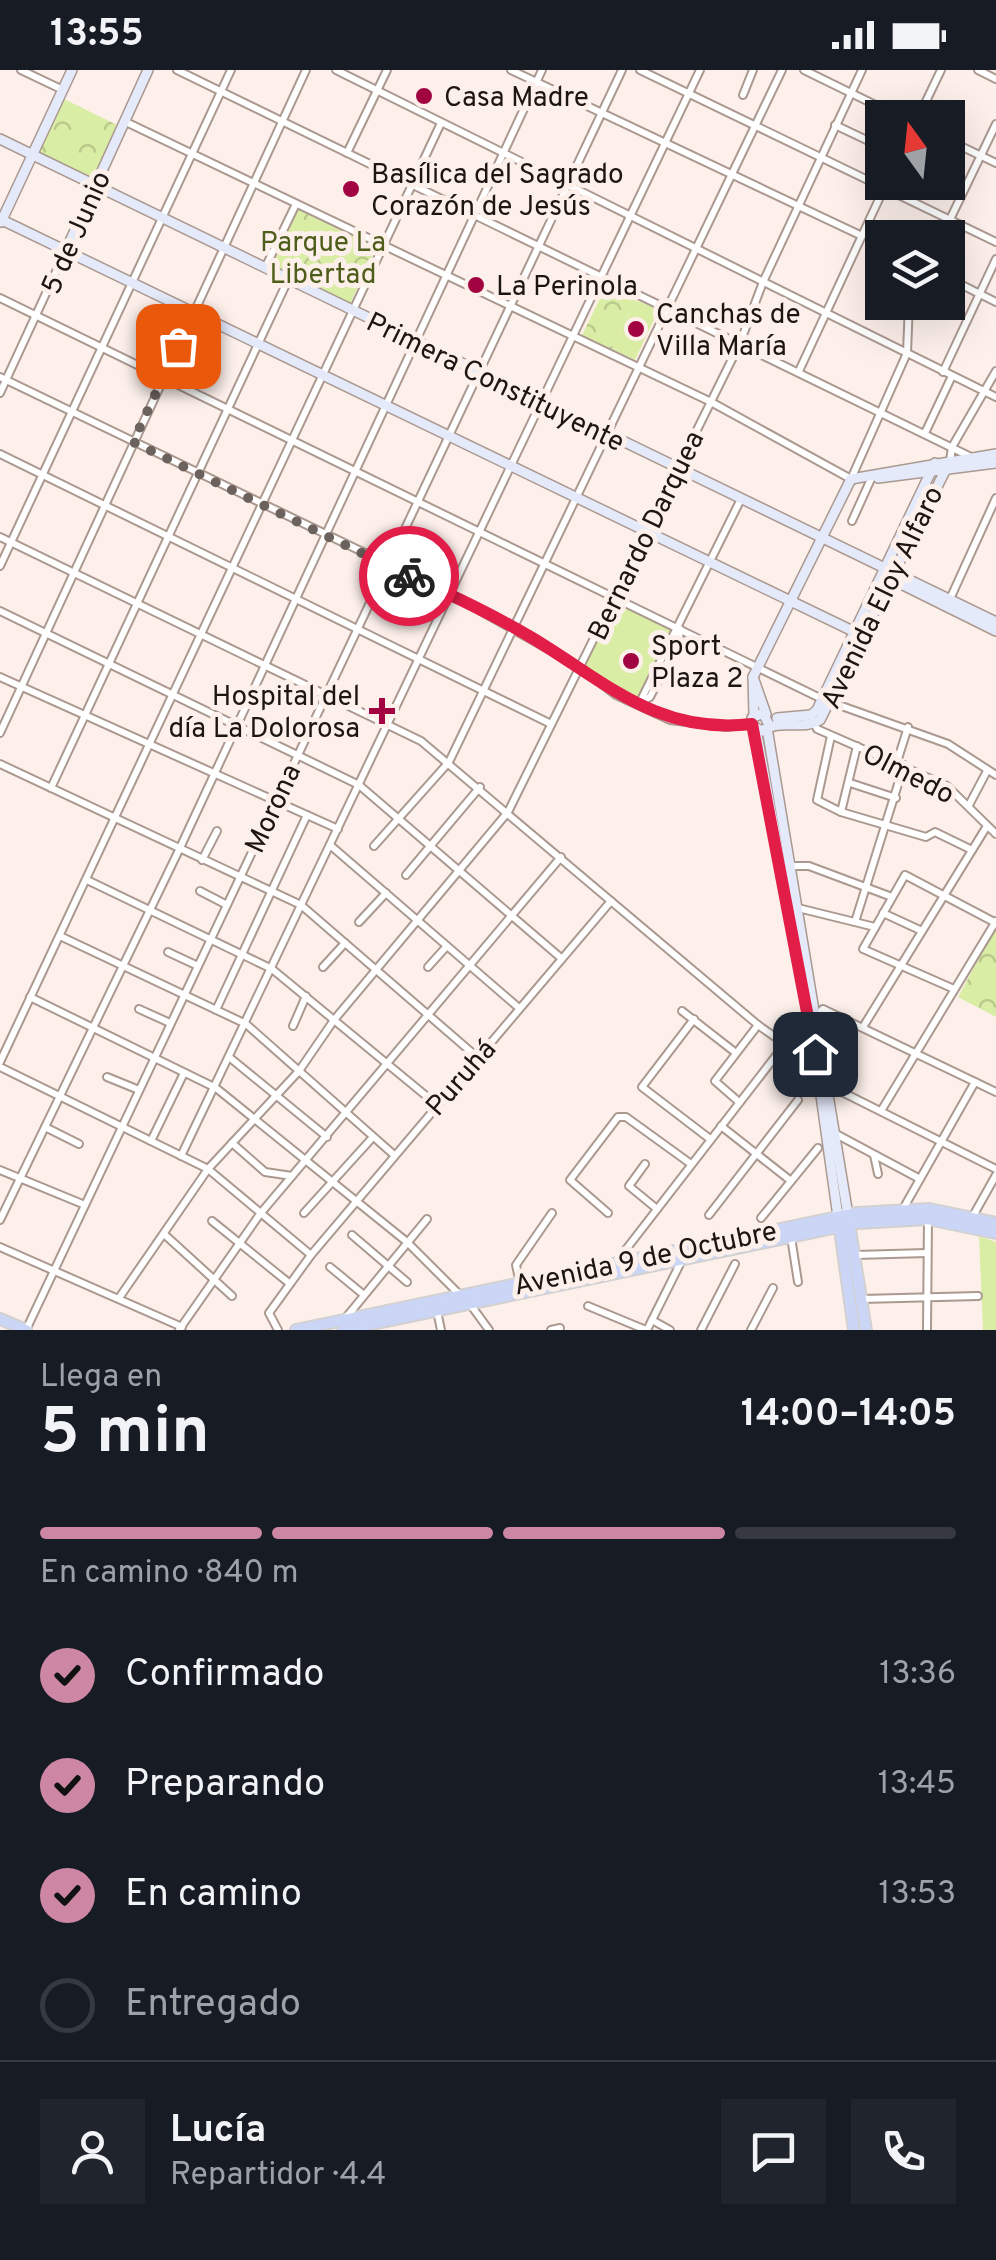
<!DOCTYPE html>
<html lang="es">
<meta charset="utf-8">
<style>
:root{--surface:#171b24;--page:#20242c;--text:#f1f3f6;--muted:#9ea1a6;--line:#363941;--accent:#cd87a4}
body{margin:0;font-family:Overpass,sans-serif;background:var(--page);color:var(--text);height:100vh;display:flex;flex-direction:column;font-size:38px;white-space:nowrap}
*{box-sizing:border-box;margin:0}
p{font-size:32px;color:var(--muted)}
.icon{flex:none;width:55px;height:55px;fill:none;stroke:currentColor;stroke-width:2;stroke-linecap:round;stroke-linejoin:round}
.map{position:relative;height:1260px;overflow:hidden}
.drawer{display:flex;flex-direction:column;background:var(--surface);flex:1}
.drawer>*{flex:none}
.needle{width:65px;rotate:345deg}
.tools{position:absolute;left:865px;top:30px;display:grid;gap:20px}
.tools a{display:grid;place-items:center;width:100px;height:100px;border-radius:0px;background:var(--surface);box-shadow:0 10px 40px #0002;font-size:50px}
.pin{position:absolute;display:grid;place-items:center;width:85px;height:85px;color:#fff;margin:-42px;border-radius:20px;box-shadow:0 5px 15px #0006}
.courier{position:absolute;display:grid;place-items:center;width:100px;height:100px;margin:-50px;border:8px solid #e11d48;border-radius:50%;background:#fff;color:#222;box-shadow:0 2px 12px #0007}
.overview em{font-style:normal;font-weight:700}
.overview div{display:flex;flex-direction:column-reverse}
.overview{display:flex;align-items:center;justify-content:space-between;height:170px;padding:0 40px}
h1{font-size:65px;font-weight:700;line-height:75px}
.bar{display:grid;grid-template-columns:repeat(4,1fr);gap:15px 10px;align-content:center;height:120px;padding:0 40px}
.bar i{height:12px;border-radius:8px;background:var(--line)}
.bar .active{background:var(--accent)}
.bar p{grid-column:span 4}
.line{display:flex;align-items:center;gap:25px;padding:0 40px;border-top:2px solid var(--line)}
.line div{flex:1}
.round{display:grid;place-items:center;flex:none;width:105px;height:105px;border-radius:0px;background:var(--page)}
ol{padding:0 40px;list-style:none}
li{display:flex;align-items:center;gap:30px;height:110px}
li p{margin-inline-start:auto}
li .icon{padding:10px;border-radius:50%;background:var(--accent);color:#111;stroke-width:4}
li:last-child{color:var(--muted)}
li i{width:55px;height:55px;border:5px solid var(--line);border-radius:50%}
.status{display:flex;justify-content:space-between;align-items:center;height:70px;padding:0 50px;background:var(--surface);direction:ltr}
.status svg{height:28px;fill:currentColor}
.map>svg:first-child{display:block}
</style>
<div class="status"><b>13:55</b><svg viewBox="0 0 49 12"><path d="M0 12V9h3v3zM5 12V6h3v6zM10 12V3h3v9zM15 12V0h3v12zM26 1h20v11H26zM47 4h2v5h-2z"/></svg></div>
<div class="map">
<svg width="996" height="1260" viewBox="0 0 996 1260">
<defs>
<pattern id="park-crowns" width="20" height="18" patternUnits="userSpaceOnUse" patternTransform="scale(2.5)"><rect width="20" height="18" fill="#daeda4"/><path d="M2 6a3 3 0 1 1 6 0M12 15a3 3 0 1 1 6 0" fill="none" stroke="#baca8c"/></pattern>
</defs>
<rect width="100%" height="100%" fill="#fdf0eb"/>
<g fill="#daeda4">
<polygon points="635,230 659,239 635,290 612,279"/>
<polygon points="617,531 675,559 639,632 584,594"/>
<polygon points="979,1166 996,1172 996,1260 983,1260"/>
</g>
<g fill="url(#park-crowns)">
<polygon points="64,29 119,56 92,110 37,83"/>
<polygon points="298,138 377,176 349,236 269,197"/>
<polygon points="606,216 635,230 612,279 582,265"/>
<polygon points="995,859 996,859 996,947 958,927"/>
</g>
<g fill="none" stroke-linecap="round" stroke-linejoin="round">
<defs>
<g id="street">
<polyline points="21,0 63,20"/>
<polyline points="177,0 971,387"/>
<polyline points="336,0 996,327"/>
<polyline points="511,0 862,166"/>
<polyline points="640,0 996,172"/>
<polyline points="804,0 902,48"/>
<polyline points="978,0 996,9"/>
<polyline points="743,25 753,0"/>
<polyline points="918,48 941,0"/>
<polyline points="126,52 711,332 851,409 907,283 909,232"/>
<polyline points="835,55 875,74"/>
<polyline points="948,70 996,93"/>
<polyline points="347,83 387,0"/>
<polyline points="941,168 996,54"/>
<polyline points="265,198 296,134"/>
<polyline points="948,208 996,232"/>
<polyline points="0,228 822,629 948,674 996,705"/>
<polyline points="799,301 887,112"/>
<polyline points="943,302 996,189"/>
<polyline points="0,307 452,525 580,597 616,625 670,650 726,657 752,654"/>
<polyline points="0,323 66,180"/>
<polyline points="925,363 952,306"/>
<polyline points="0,384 551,654"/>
<polyline points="950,391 952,377 996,301"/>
<polyline points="852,451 871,409"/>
<polyline points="0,467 421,671 758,955 785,974 817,984"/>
<polyline points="0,496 231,0"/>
<polyline points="950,529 996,428"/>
<polyline points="0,541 359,715 561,888"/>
<polyline points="0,607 338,759"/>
<polyline points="639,633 650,627 679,569 680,559"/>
<polyline points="639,634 740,431"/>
<polyline points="813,651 817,659 947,716 996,764"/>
<polyline points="0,663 306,0"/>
<polyline points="831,666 817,730 841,742 926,767 935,762 972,780"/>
<polyline points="897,692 908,657"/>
<polyline points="0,694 301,835 477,987"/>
<polyline points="850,713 896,728"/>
<polyline points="51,718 288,210"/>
<polyline points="969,735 987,701"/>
<polyline points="841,742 857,676"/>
<polyline points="330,775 519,938"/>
<polyline points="374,776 449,692 782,0"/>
<polyline points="202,790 217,761"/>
<polyline points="790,796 809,796 892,827"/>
<polyline points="406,805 480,717"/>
<polyline points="87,810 272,899 436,1034"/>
<polyline points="200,821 227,835"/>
<polyline points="798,838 875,857"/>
<polyline points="883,843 922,861"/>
<polyline points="359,852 386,823"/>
<polyline points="855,852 904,695"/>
<polyline points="60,866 246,954 393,1084"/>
<polyline points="168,882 198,896"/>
<polyline points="323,897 345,873"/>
<polyline points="428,897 446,877"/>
<polyline points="954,919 863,879 905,805 996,853"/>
<polyline points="30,927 216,1018 407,1172 461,1226"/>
<polyline points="139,939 170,953"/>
<polyline points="216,940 307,745"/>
<polyline points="682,941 736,983"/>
<polyline points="694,949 642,1017 710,1069"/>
<polyline points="293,956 306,926"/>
<polyline points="863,957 987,756"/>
<polyline points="229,987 327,1067"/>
<polyline points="0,992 441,53"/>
<polyline points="0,997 208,1099 311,1185"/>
<polyline points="107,1007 139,1020"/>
<polyline points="828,1015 996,1099"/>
<polyline points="739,1032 715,1011 758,955"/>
<polyline points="881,1041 996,851"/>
<polyline points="721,1056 791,1111"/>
<polyline points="45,1057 79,1074"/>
<polyline points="836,1064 920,1109"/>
<polyline points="151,1071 184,1003"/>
<polyline points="232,1073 265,1102 292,1106"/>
<polyline points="874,1085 878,1104"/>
<polyline points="181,1086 700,0"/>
<polyline points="645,1094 629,1116 657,1139"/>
<polyline points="0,1100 85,1135"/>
<polyline points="903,1139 975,1012"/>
<polyline points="304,1143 373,1067"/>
<polyline points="608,1143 570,1110 618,1047 626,1047 691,1094"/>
<polyline points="709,1145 798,1030"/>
<polyline points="973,1146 996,1105"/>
<polyline points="761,1148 818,1078"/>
<polyline points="0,1150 179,780 542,0"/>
<polyline points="212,1151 289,1213"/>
<polyline points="164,1164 232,1226"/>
<polyline points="352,1165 407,1212"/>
<polyline points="791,1167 798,1212"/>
<polyline points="0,1177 182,1257"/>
<polyline points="855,1185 927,1183"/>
<polyline points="617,1191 785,974 823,939 996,1022"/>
<polyline points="330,1197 364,1225"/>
<polyline points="520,1213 516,1195 552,1143"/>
<polyline points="119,1228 208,1099 299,1001 334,950 508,742 740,273 763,212 862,0"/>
<polyline points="862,1229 978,1226"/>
<polyline points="470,1234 489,1260"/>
<polyline points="588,1236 646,1260"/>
<polyline points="437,1241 441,1260"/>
<polyline points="344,1250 427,1149"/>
<polyline points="652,1250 670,1260"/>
<polyline points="26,1260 622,0"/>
<polyline points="179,1260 260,1144 561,787"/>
<polyline points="278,1260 269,1243 311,1185 611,831"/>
<polyline points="551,1260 560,1258"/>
<polyline points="647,1260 682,1190"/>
<polyline points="701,1260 735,1194"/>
<polyline points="751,1260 773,1218"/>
<polyline points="927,1260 928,1149"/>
</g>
<g id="secondary">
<polyline points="0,69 996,552"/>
<polyline points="0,149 861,565"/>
<polyline points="1,152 72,0"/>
<polyline points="66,180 148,0"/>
<polyline points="878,408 996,393"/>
<polyline points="851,409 996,384"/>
<polyline points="891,509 996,561"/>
<polyline points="753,607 766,644"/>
<polyline points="754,645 753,607 851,409"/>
<polyline points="777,648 811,645 817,640 935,393"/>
<path d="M 769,655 L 763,643 L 752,648 L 753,656 L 762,661 C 780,648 802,661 820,650 L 950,391"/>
<polyline points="767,658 848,1145"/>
<polyline points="756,659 814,976 838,1147"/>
</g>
<g id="primary">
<polyline points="848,1147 866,1260"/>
<polyline points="839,1153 854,1260"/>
<polyline points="0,1249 26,1260"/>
<polyline points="296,1260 857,1143 929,1139 996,1153"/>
<polyline points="343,1260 857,1153 928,1149 996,1163"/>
</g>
</defs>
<use href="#street" stroke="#ab9990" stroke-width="10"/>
<use href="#secondary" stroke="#ab9990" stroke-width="12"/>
<use href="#primary" stroke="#d2d0d0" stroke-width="14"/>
<use href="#street" stroke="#fff" stroke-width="6"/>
<use href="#secondary" stroke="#e5eafb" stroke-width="9"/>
<use href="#primary" stroke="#cbd6f7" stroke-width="10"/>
</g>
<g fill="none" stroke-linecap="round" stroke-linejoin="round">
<polyline stroke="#6b625e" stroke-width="10" stroke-dasharray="0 18" points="178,276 133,372 409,506"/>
<path stroke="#e11d48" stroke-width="12" d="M 409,506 C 452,525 494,545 534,569 C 608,614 659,665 752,654 L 815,984"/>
</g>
<g fill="#a10440" stroke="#fdf0eb" stroke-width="4">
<circle cx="424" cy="26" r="10"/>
<circle cx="351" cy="119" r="10"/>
<circle cx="476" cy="215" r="10"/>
<circle cx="636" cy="259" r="10"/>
<circle cx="631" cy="591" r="10"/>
<path d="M377 626h10v10h10v10h-10v10h-10v-10h-10v-10h10z"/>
</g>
<g text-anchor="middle" stroke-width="10" stroke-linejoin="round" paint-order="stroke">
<g font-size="28" fill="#1c1512" stroke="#fdf0eb" text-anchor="start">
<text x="444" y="36">Casa Madre</text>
<text x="371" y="113">Basílica del Sagrado<tspan x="371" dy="32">Corazón de Jesús</tspan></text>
<text x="496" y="225">La Perinola</text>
<text x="656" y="253">Canchas de<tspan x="656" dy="32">Villa María</tspan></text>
<text x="651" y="585">Sport<tspan x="651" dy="32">Plaza 2</tspan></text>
<text x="360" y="635" text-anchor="end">Hospital del<tspan x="360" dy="32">día La Dolorosa</tspan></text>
</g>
<g font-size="28" fill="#1c1512" stroke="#fdf0eb">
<text transform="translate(75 162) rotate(-66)" y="10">5 de Junio</text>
<text transform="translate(496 311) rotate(26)" y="10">Primera Constituyente</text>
<text transform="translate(645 465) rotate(-64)" y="10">Bernardo Darquea</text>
<text transform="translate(881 527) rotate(-64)" y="10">Avenida Eloy Alfaro</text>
<text transform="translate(909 703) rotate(27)" y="10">Olmedo</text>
<text transform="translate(272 738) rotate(-65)" y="10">Morona</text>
<text transform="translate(460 1007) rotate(-49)" y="10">Puruhá</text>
<text transform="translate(645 1187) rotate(-12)" y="10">Avenida 9 de Octubre</text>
</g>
<g font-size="28" fill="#4f5d1a" stroke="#fdf0eb">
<text x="323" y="181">Parque La<tspan x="323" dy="32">Libertad</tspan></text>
</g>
</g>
</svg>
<div class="tools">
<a><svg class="needle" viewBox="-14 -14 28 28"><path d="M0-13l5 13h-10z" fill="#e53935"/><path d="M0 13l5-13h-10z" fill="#9ea1a6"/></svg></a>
<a><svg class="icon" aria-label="layers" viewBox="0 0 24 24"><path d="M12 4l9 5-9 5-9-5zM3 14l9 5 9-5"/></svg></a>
</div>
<div class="pin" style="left:178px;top:276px;background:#ea580c"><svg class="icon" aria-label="bag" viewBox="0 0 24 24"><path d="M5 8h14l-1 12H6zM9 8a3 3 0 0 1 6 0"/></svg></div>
<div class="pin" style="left:815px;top:984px;background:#1f2937"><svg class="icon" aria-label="home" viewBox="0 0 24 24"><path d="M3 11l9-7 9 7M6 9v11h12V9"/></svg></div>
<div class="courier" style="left:409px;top:506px"><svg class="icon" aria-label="bike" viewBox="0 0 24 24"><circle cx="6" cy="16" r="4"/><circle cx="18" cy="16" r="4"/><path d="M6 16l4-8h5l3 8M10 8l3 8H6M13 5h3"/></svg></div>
</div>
<section class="drawer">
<div class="overview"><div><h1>5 min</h1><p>Llega en</p></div><em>14:00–14:05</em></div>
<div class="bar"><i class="active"></i><i class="active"></i><i class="active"></i><i></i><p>En camino · 840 m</p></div>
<ol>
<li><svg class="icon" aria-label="check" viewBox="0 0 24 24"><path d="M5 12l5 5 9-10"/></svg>Confirmado<p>13:36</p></li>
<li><svg class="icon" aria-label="check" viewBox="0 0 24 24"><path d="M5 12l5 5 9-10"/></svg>Preparando<p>13:45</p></li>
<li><svg class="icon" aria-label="check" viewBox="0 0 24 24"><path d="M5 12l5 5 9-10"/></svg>En camino<p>13:53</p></li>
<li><i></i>Entregado</li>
</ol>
<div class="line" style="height:180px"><a class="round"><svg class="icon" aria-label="person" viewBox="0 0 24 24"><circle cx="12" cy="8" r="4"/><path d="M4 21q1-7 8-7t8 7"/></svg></a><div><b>Lucía</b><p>Repartidor · 4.4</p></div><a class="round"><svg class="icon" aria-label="chat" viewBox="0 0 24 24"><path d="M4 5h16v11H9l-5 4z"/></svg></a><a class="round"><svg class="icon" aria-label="phone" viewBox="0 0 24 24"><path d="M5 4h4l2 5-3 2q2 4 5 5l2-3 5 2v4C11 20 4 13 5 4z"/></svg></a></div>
</section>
